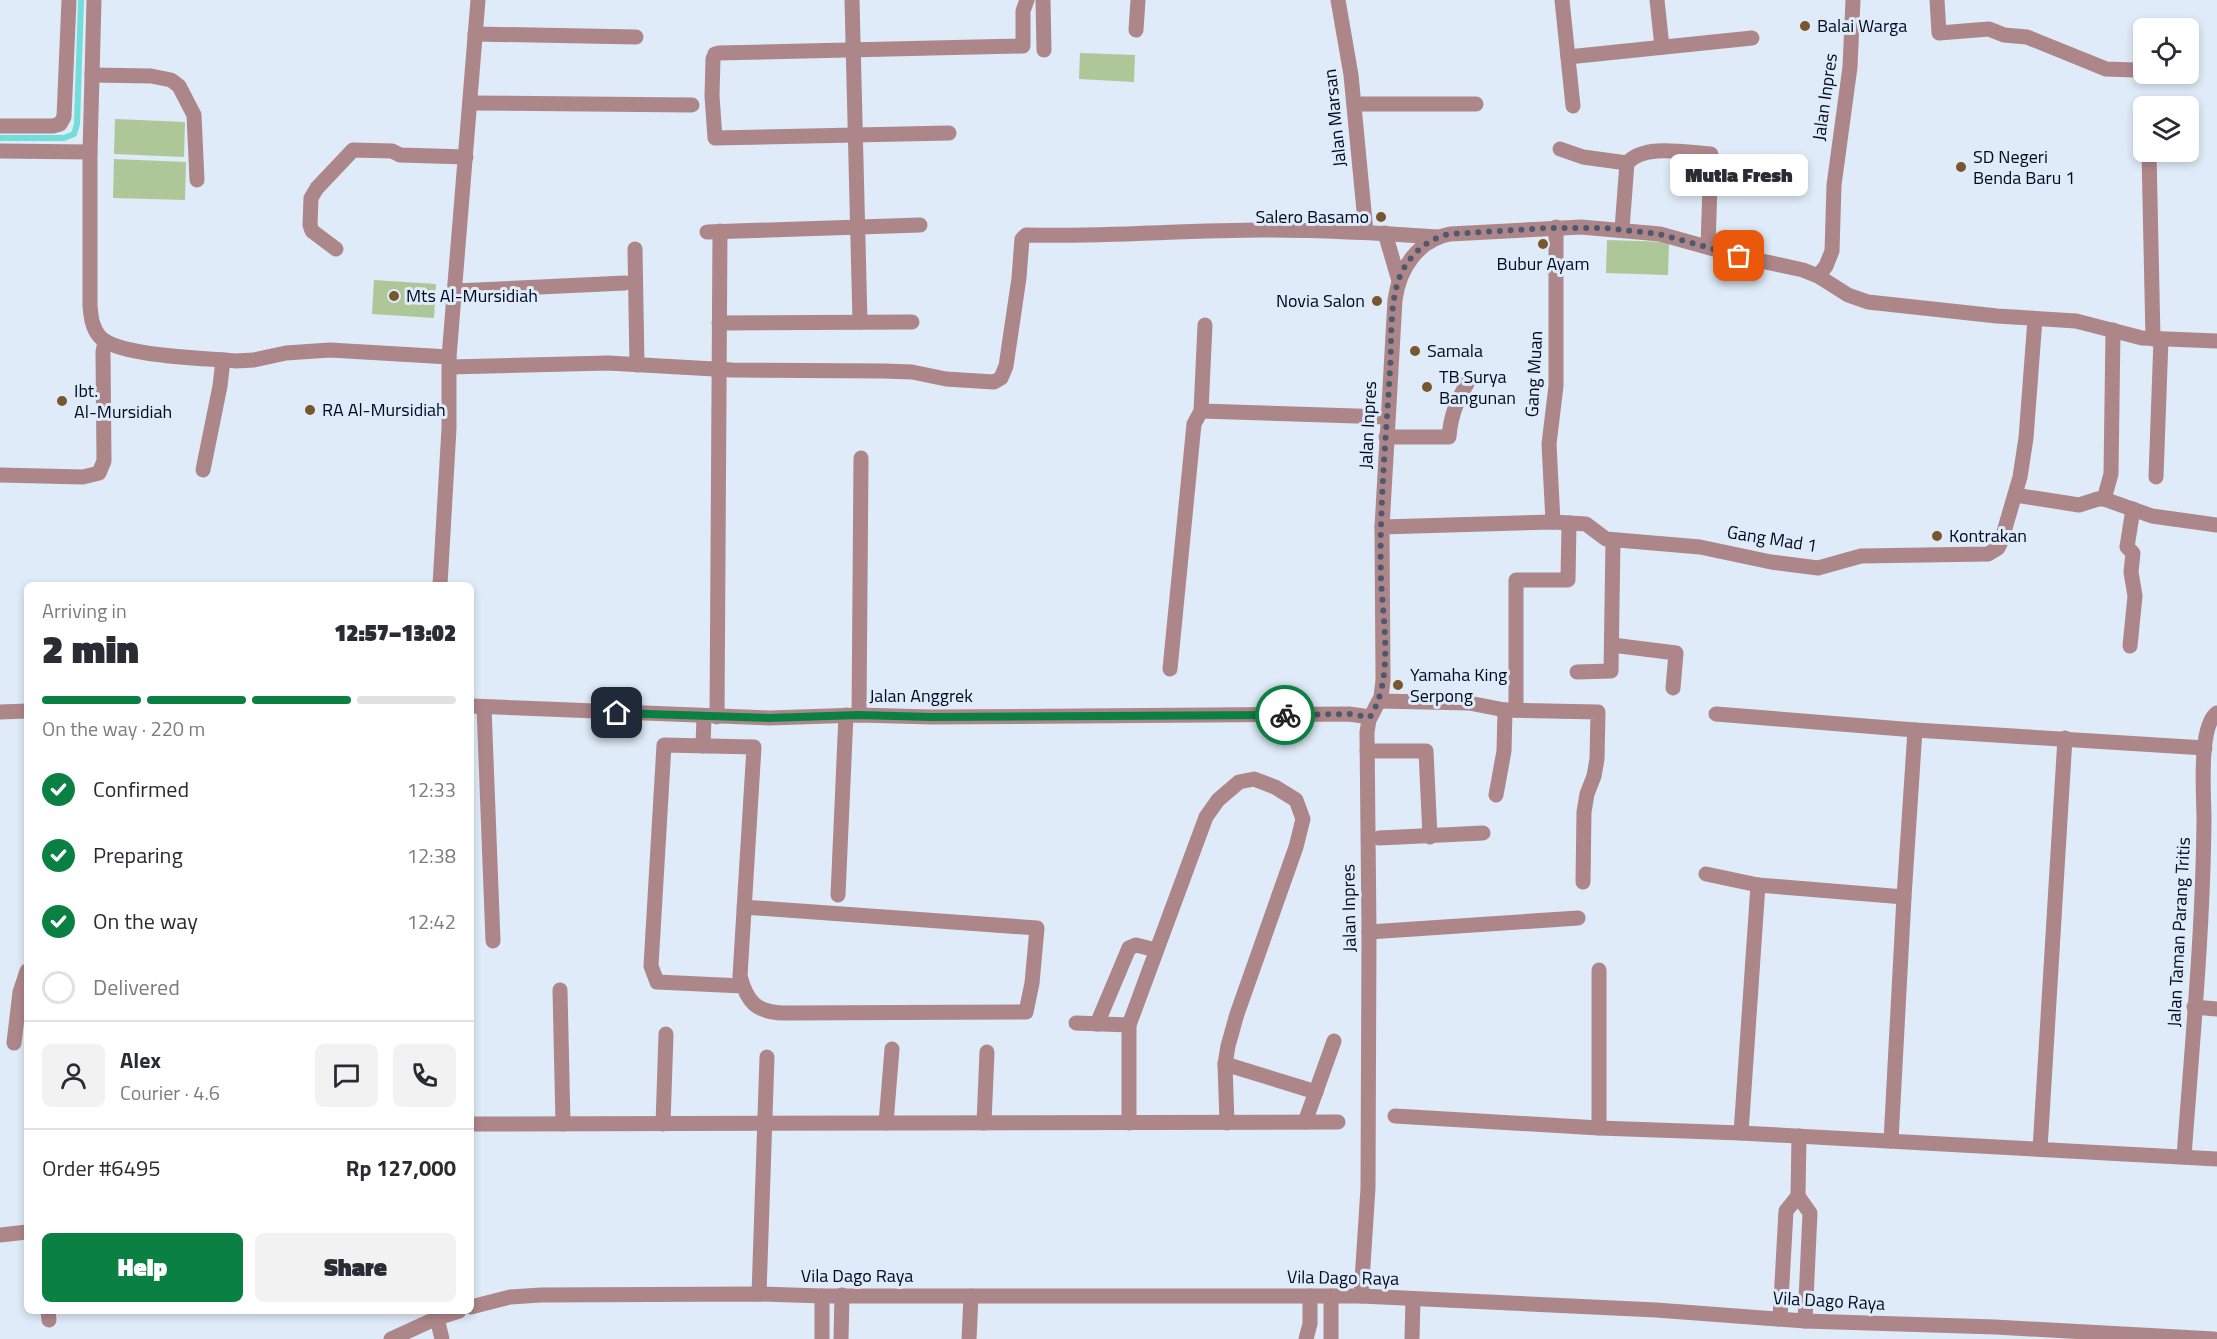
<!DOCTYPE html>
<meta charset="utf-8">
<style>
:root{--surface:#fff;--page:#f2f2f3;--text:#2b2b33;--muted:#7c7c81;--line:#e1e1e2;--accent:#0b8043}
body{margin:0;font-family:"Titillium Web",sans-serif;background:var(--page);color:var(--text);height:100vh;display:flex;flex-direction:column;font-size:22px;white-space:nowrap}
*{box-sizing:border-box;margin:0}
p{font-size:20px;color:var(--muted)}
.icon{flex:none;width:33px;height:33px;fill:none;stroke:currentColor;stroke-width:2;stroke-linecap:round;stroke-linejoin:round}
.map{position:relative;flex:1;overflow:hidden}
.panel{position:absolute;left:24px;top:582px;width:450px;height:732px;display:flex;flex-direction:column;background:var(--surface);border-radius:9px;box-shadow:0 3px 9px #0003}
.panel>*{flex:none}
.buttons{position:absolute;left:2133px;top:18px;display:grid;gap:12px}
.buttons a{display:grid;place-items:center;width:66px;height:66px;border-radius:9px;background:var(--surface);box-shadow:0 3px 9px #0003;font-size:30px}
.pin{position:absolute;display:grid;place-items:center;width:51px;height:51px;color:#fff;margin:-26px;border-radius:12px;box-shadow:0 3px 9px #0006}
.courier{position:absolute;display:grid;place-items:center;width:60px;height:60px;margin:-30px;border:4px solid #0b8043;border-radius:50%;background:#fff;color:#222;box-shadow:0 2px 8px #0007}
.bubble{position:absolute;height:42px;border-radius:9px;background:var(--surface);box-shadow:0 3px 9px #0003;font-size:20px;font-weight:800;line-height:42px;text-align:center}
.overview em{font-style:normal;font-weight:800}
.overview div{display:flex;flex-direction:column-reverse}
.overview{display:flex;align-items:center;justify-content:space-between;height:102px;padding:0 18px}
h1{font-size:39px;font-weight:800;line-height:45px}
.bar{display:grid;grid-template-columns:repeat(4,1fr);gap:9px 6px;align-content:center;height:72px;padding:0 18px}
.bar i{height:8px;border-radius:4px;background:var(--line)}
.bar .current{background:var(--accent)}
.bar p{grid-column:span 4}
.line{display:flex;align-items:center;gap:15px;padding:0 18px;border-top:2px solid var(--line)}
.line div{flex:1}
.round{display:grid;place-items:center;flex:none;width:63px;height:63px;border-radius:9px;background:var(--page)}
ol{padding:0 18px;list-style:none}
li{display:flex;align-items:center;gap:18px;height:66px}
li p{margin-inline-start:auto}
li .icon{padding:6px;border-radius:50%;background:var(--accent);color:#fff;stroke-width:4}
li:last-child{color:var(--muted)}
li i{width:33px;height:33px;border:3px solid var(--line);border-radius:50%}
.button{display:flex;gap:12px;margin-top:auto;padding:12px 18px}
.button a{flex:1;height:69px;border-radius:9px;background:var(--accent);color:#fff;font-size:24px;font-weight:800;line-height:69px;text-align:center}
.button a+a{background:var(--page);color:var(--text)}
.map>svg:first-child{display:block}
</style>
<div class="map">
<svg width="2217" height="1339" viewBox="0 0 2217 1339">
<rect width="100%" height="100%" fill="#dfebf8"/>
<g fill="#aec799">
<polygon points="1080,53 1135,55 1134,82 1079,79"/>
<polygon points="115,119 185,122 184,157 114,154"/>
<polygon points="114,159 186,162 185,200 113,198"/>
<polygon points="1607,240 1669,242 1668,275 1606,273"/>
<polygon points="374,280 436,284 434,318 372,314"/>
</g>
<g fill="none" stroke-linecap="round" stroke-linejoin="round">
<polyline stroke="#71ded9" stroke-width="6" points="0,138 64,138 74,134 77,124 81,0"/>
<g stroke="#ad868a" stroke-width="15">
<path d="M 94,0 L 90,152 L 90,306 C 91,317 92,328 100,337 C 119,357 207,358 236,361 L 254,360 L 286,353 L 330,350 L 449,357"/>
<polyline points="852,0 860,322"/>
<polyline points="1043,0 1044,50"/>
<polyline points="1338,0 1351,75 1366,232"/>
<polyline points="1562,0 1573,106"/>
<polyline points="1657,0 1662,47"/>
<polyline points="1937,0 1939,33 1989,29 2004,35 2027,37 2106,69 2135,70"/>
<polyline points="1136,30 1138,0"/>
<polyline points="475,34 636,37"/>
<polyline points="1568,57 1752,38"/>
<polyline points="92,75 151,76 171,80 179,86 194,115 197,180"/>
<polyline points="470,103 692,105"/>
<polyline points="1354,104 1476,104"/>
<polyline points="0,126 53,126 60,124 64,117 69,0"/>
<polyline points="949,133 715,138 712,96 713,59 715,54 719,53 1023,46 1023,11 1027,0"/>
<polyline points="1560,149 1583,157 1627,163"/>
<polyline points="0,151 90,152"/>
<polyline points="2149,152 2153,339"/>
<path d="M 1622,229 L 1627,163 C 1645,143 1687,153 1711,154 L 1708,247"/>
<polyline points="707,232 920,225"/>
<polyline points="1385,233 1399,281"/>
<polyline points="336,249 312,231 310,225 311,198 317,188 353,150 392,151 400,155 466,157"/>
<polyline points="635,249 637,365"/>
<polyline points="1818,276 1826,266 1832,251 1834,185 1850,67 1853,0"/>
<polyline points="455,291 625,283"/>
<polyline points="719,323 912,322"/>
<path d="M 450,367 L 608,363 L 732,370 L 884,371 L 912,372 L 946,379 L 994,382 L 1001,378 L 1006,366 L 1019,278 L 1022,239 L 1026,235 C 1105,237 1184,230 1264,230 C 1322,230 1380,233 1438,237"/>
<polyline points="1201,411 1387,417"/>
<path d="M 1386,437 L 1449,437 C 1451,413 1457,401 1469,380"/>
<polyline points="203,470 220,386 223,360"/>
<polyline points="0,475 83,477 99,473 104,461 103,352 105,341"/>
<polyline points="2156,477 2161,339"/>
<polyline points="2015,495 2079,505 2098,499 2104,499 2152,516 2217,525"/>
<polyline points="2104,499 2111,474 2113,330"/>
<polyline points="1553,522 1549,444 1556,386 1556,227"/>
<polyline points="1382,527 1553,522 1586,524 1606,539 1700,547 1771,562 1818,568 1861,556 1988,554 1998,548 2001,542 2020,477 2026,438 2035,319"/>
<polyline points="440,585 449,428 449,357 478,0"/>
<polyline points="1612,645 1676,653 1673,688"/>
<polyline points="2130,646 2135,596 2131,572 2133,553 2127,547 2133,509"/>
<polyline points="1170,669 1194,424 1201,411 1205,325"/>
<polyline points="1577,672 1611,671 1613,540"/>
<polyline points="1380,701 1469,703 1505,710 1598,712 1597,759 1594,776 1587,794 1584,812 1583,882"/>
<polyline points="471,706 769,718 859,715 931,717 1349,714 1370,717"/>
<polyline points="484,707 493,941"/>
<polyline points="1516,710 1516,580 1568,580 1569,523"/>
<polyline points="0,712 27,711"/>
<polyline points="1716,714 1915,730 2205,748"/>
<polyline points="859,715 861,458"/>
<polyline points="717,717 720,231"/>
<polyline points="703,746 704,717"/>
<polyline points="1367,751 1426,751 1430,837"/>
<polyline points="1496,795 1504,751 1505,710"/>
<polyline points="1379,838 1483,833"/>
<polyline points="1706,874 1758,885 1904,897"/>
<polyline points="838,895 846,715"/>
<polyline points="1369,932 1578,918"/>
<path d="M 743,986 L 657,982 L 651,966 L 664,745 L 754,747 L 740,976 C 747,1002 756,1012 783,1013 L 1026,1012 L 1032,983 L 1037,928 L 744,907"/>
<polyline points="560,990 563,1124"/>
<polyline points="2194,1007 2217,1009"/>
<polyline points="1076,1023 1129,1025"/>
<polyline points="1097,1024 1129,948 1136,945 1156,950"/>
<polyline points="14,1043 20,992 27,971"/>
<polyline points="1225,1064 1316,1092"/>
<polyline points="1395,1116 1599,1128 1741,1133 2217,1159"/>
<polyline points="1305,1122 1334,1041"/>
<polyline points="886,1123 892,1049"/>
<polyline points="984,1123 987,1052"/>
<polyline points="1129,1123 1129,1025 1206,817 1218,800 1239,782 1254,779 1275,787 1296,800 1303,819 1296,847 1237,1014 1228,1046 1225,1064 1227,1123"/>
<polyline points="471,1124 1338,1122"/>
<polyline points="663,1124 666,1034"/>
<polyline points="1599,1128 1599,970"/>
<polyline points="1741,1133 1758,885"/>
<polyline points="1891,1141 1904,897 1915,730"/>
<polyline points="2040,1149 2065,738"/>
<path d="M 2184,1157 C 2192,1045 2203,932 2204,819 C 2204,797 2198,726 2217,713"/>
<polyline points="1798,1196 1799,1136"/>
<polyline points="0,1235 27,1232"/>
<polyline points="759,1294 767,1057"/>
<polyline points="822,1296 822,1339"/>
<path d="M 1361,1296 L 1368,1188 L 1369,932 L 1367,732 L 1369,720 L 1381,697 L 1383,680 L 1382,527 L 1395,300 C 1399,269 1418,240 1450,234 L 1581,227 L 1660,234 L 1739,256 L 1803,270 L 1818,276 L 1848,295 L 1868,302 L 1997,316 L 2076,321 L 2142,338 L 2217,341"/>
<polyline points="471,1307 510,1297 541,1295 759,1294 822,1296 1361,1296 1656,1310 1805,1321 1995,1327 2214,1339"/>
<polyline points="48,1311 49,1320"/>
<polyline points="437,1318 442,1339"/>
<polyline points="1780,1319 1786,1211 1798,1196 1810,1213 1805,1321"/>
<polyline points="391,1339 437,1318 459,1311"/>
<polyline points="841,1339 842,1295"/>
<polyline points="969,1339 971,1296"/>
<polyline points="1306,1339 1310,1324 1310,1296"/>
<polyline points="1331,1339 1331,1296"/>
<polyline points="1412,1339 1413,1299"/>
</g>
</g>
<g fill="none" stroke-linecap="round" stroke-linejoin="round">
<path stroke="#4e596d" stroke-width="6" stroke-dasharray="0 10.8" d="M 1285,715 L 1349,714 L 1370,717 C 1394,680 1383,622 1381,579 C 1379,510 1386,439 1390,370 C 1392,341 1389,304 1400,276 C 1409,255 1428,238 1450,234 L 1548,228 L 1606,228 L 1659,234 L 1739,256"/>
<polyline stroke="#0b8043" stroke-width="8" points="617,713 768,718 859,715 931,717 1285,715"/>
</g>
<g fill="#78572e" stroke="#dfebf8" stroke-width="2">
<circle cx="1805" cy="26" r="6"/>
<circle cx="1961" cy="167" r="6"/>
<circle cx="1381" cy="217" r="6"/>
<circle cx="1543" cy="244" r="6"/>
<circle cx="394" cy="296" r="6"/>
<circle cx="1377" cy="301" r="6"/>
<circle cx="1415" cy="351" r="6"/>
<circle cx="1427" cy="387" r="6"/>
<circle cx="62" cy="401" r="6"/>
<circle cx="310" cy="410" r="6"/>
<circle cx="1937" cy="536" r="6"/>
<circle cx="1398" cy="685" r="6"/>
</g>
<g text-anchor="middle" stroke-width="6" stroke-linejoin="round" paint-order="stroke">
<g font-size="18" fill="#000b22" stroke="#dfebf8" text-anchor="start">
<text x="1817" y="32">Balai Warga</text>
<text x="1973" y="163">SD Negeri<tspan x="1973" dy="21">Benda Baru 1</tspan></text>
<text x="1369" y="223" text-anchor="end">Salero Basamo</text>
<text x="1543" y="270" text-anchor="middle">Bubur Ayam</text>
<text x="406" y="302">Mts Al-Mursidiah</text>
<text x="1365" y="307" text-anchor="end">Novia Salon</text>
<text x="1427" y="357">Samala</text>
<text x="1439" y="383">TB Surya<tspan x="1439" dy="21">Bangunan</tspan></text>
<text x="74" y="397">Ibt.<tspan x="74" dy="21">Al-Mursidiah</tspan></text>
<text x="322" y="416">RA Al-Mursidiah</text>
<text x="1949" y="542">Kontrakan</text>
<text x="1410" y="681">Yamaha King<tspan x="1410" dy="21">Serpong</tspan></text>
</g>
<g font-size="18" fill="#000b22" stroke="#dfebf8">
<text transform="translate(1825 97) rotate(-82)" y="6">Jalan Inpres</text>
<text transform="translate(1335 118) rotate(-96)" y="6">Jalan Marsan</text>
<text transform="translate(1534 374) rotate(-87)" y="6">Gang Muan</text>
<text transform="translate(1368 425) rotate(-87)" y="6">Jalan Inpres</text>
<text transform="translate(1772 539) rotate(9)" y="6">Gang Mad 1</text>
<text x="921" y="702">Jalan Anggrek</text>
<text transform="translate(1349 908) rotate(-91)" y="6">Jalan Inpres</text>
<text transform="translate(2179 932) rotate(-87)" y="6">Jalan Taman Parang Tritis</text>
<text x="857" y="1282">Vila Dago Raya</text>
<text transform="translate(1343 1278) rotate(1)" y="6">Vila Dago Raya</text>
<text transform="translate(1829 1301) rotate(3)" y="6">Vila Dago Raya</text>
</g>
</g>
</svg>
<div class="buttons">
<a><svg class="icon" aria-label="locate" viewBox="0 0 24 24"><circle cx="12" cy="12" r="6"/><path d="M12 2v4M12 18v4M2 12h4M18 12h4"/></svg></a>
<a><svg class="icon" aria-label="layers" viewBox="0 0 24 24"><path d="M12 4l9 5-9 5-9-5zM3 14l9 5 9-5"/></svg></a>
</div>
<div class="pin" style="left:1739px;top:256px;background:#ea580c"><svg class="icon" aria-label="bag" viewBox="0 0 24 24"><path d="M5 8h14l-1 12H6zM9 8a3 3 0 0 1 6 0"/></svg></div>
<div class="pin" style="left:617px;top:713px;background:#1f2937"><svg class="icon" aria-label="home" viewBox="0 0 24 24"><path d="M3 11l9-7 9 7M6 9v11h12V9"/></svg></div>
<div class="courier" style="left:1285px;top:715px"><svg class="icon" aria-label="bike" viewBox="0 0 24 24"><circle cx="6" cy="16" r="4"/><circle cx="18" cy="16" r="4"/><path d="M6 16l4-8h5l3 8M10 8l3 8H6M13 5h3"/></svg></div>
<div class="bubble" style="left:1670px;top:154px;width:138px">Mutia Fresh</div>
<section class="panel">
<div class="overview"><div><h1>2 min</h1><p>Arriving in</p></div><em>12:57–13:02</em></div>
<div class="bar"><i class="current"></i><i class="current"></i><i class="current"></i><i></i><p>On the way · 220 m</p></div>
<ol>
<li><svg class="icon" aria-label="check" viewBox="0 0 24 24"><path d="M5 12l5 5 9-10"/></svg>Confirmed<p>12:33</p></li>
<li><svg class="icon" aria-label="check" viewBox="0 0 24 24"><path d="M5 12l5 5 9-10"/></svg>Preparing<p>12:38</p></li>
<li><svg class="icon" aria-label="check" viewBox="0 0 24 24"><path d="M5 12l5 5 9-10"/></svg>On the way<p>12:42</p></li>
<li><i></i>Delivered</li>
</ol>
<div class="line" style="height:108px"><a class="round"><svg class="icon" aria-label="person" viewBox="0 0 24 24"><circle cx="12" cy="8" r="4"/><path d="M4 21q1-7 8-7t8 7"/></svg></a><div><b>Alex</b><p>Courier · 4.6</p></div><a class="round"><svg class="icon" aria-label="chat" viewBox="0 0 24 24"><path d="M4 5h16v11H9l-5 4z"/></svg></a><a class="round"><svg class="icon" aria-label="phone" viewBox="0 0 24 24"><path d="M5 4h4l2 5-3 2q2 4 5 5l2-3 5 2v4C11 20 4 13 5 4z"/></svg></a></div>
<div class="line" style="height:78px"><div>Order #6495</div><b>Rp 127,000</b></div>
<div class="button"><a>Help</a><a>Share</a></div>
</section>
</div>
